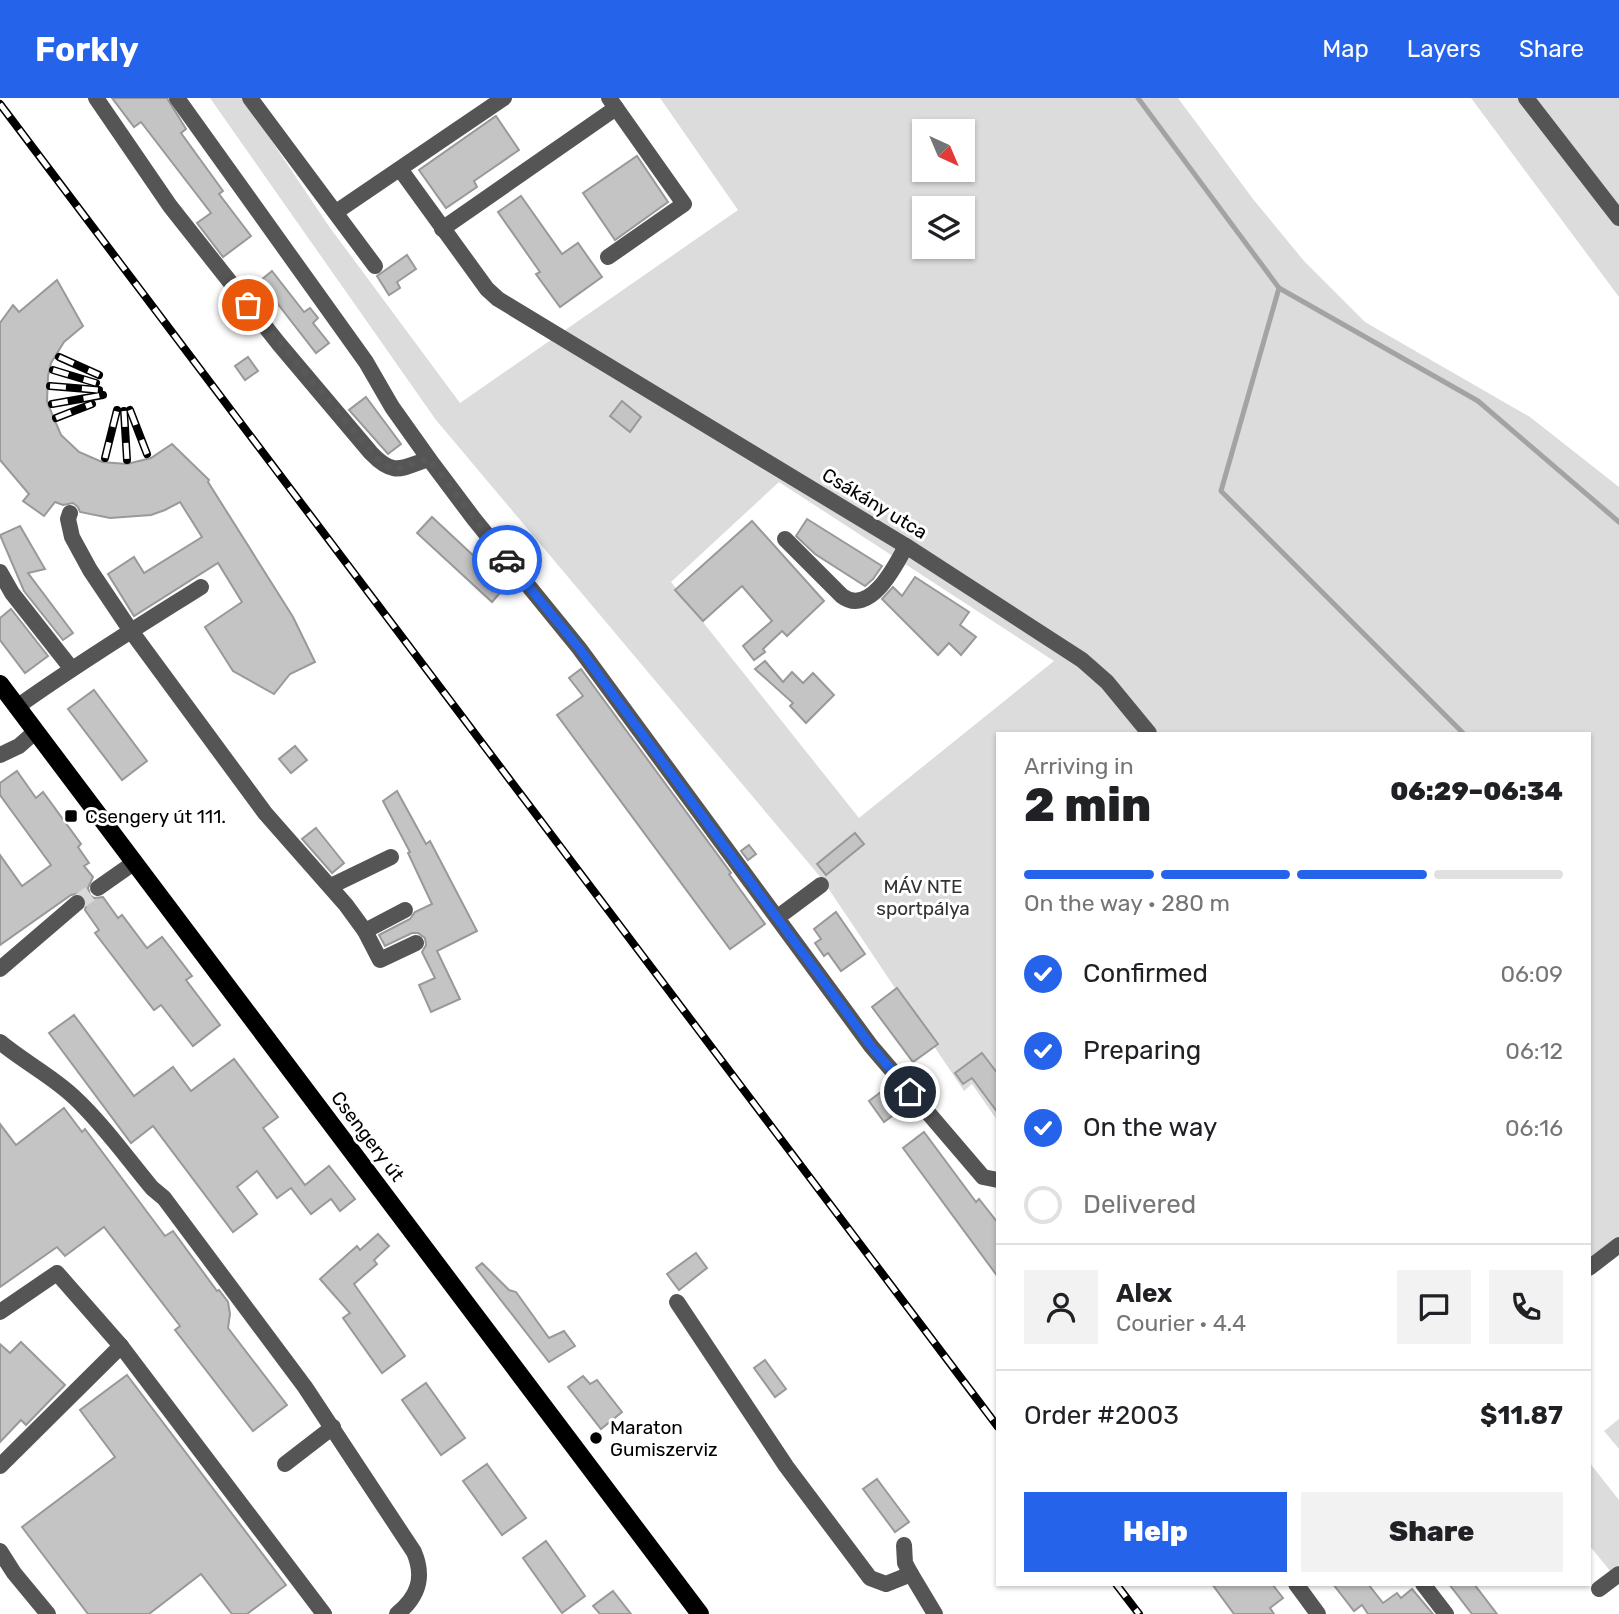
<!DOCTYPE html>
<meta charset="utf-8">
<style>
:root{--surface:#fff;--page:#f2f2f2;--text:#202124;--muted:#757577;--line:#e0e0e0;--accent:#2563eb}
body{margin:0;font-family:Rubik,sans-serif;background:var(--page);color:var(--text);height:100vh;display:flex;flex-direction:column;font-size:26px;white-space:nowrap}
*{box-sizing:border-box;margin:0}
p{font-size:23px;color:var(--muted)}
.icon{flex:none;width:38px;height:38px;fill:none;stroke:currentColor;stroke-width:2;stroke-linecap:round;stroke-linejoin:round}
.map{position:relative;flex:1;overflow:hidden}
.sheet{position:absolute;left:996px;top:634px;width:595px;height:854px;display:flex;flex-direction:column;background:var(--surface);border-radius:0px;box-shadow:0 2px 5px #0004}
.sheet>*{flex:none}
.needle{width:46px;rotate:136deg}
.controls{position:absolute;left:912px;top:21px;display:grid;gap:14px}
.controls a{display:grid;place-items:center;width:63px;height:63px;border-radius:0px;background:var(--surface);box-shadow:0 2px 5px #0004;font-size:35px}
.pin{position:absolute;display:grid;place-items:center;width:60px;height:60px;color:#fff;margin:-30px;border:4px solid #fff;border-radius:50%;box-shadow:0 2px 7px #0007}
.courier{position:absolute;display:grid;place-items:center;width:70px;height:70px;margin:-35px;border:5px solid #2563eb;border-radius:50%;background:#fff;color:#222;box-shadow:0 2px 9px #0007}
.summary em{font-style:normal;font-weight:800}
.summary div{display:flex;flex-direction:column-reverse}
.summary{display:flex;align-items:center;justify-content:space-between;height:119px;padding:0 28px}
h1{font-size:46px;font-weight:800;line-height:52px}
.bar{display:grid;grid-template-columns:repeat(4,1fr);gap:10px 7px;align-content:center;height:84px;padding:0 28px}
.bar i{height:9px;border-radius:5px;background:var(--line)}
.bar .selected{background:var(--accent)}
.bar p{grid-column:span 4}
.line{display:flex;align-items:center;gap:18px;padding:0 28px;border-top:2px solid var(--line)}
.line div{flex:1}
.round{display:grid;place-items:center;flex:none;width:74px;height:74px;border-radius:0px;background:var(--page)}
ol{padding:0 28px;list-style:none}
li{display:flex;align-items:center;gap:21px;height:77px}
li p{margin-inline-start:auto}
li .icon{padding:7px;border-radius:50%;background:var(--accent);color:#fff;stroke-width:4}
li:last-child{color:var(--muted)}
li i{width:38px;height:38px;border:4px solid var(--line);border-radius:50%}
.cta{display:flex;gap:14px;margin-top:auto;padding:14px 28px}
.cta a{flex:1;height:80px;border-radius:0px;background:var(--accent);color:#fff;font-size:28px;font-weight:800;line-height:80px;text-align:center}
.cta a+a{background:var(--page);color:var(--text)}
header{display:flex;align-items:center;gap:42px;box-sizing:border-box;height:98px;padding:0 35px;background:var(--accent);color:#fff}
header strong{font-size:33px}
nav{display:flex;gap:38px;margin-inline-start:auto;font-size:24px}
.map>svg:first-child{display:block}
</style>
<header>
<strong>Forkly</strong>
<nav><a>Map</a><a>Layers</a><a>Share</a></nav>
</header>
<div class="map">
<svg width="1619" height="1516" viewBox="0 0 1619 1516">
<rect width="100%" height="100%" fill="#fff"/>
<g fill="#dcdcdc" fill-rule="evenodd">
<path d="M 210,0 L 243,0 L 328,127 L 460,305 L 738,112 L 660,0 L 1178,0 L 1253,101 L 1304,163 L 1365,224 L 1530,319 L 1619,389 L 1619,1147 L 1589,1164 L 1589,635 L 998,635 L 997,1022 L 972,986 L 964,993 L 822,781 L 436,322 ZM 924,33 L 962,33 L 962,72 L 924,72 ZM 924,110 L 962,110 L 962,149 L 924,149 ZM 779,384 L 1054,563 L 859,720 L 671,484 Z"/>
<polygon points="1471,0 1619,0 1619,199"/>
<polygon points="1619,1321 1619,1351 1604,1333"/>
<polygon points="1589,1364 1619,1402 1619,1467 1611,1474 1589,1447"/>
</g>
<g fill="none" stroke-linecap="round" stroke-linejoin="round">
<g stroke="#a3a3a3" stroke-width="5">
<polyline points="1138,0 1279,190 1478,303 1619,424"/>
<polyline points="1279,190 1221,393 1463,635"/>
</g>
</g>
<g fill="#c4c4c4" stroke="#999" stroke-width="2">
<polygon points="112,0 167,0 186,31 181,35 223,93 219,96 251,138 223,159 197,125 211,115 141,24 134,29"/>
<polygon points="496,18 519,52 474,83 477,89 446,110 419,72"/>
<polygon points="637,58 668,104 615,142 583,95"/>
<polygon points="521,98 562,156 578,145 602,179 560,209 536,176 540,174 498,114"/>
<polygon points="407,157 416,171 397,184 400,190 389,197 377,178"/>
<polygon points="272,173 304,214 310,210 318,220 313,225 329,245 316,255 260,183"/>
<polygon points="57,182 83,228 64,244 51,265 48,278 47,304 61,337 79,354 102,364 127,366 151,360 172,346 209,382 208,384 293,519 315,564 290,576 274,596 233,573 205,529 242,504 218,465 134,518 108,476 134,459 144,475 202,439 180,404 165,412 151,417 110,420 80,414 78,409 73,405 63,407 55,404 44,418 23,403 29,396 0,362 0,225 13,207 19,214"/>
<polygon points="248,259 258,273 245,282 235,268"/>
<polygon points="366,299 401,346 388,356 349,312"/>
<polygon points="622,303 641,319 630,334 610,318"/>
<polygon points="432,419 506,488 492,504 417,435"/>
<polygon points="807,421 882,468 873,481 865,488 815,456 796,438"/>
<polygon points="752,423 824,503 787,538 782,533 763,551 765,554 754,562 743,548 772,523 742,488 703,523 675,492"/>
<polygon points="20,428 45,471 28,475 73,535 63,542 24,493 0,437"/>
<polygon points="915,479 969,514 960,527 976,539 961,557 949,545 938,557 882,501 893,489 902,498"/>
<polygon points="11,511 48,558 25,575 0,542 0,520"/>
<polygon points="765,563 783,584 792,574 803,585 813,575 834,597 806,625 790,608 793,605 755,571"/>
<polygon points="581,571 731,775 729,776 765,826 730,851 557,617 583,598 569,580"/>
<polygon points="94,592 147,663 122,682 68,611"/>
<polygon points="295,648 307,662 291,675 279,661"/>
<polygon points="17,673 36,700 43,694 81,746 78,749 89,765 84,768 93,779 88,790 90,797 94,800 103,799 118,820 122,817 147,850 162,839 192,878 186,882 220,927 193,948 161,907 154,912 95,835 99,832 85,812 87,802 81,795 71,797 0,847 0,757 22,788 51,767 0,697 0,685"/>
<polygon points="397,693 426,746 430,743 477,833 437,853 460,901 431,914 419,887 435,880 422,854 426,847 425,840 418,835 412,835 385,848 379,837 410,821 415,814 432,806 408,755 410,754 383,703"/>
<polygon points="316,730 344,765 332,775 302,741"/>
<polygon points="855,735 864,746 826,777 817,766"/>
<polygon points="749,747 756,756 748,762 741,753"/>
<polygon points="836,814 865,856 841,873 828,855 824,858 815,845 821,841 814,831"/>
<polygon points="897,890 938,946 913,964 872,909"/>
<polygon points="74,917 134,998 173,969 191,993 234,961 278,1019 263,1030 305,1087 329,1068 355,1101 340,1113 331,1101 311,1116 291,1090 277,1100 257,1073 237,1089 257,1116 233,1134 153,1028 131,1045 49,935"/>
<polygon points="982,955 998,976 998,1015 972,980 963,986 955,975"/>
<polygon points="885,991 900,1012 884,1024 869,1003"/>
<polygon points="64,1010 82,1034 85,1031 165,1138 173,1133 217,1193 219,1192 228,1204 230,1216 228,1230 287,1307 253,1333 175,1232 180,1228 104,1129 65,1158 57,1149 0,1189 0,1026 16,1047"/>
<polygon points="924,1034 976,1104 979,1101 998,1125 998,1179 903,1050"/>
<polygon points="378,1136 389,1148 374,1162 377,1166 354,1186 405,1258 382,1275 343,1220 350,1215 320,1181 357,1148 360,1152"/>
<polygon points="696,1155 707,1170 679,1192 667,1176"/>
<polygon points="482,1165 509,1192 516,1194 549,1240 564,1233 575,1248 549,1264 476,1170"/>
<polygon points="21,1244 65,1287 26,1327 21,1322 0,1344 0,1246 10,1255"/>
<polygon points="765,1262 786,1291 775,1299 754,1270"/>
<polygon points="127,1277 286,1487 247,1516 232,1516 201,1476 149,1516 88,1516 22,1429 115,1359 80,1312"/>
<polygon points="583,1278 590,1286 597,1282 622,1314 601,1331 568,1289"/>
<polygon points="426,1285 465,1340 441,1357 402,1302"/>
<polygon points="487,1366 526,1420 502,1437 463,1383"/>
<polygon points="877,1381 909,1424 895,1434 863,1391"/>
<polygon points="546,1443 585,1498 562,1515 523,1460"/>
<polygon points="1212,1486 1272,1486 1283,1500 1270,1510 1274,1516 1234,1516"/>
<polygon points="1333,1486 1368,1486 1383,1505 1397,1495 1401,1500 1412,1491 1433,1516 1368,1516 1362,1507 1354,1513"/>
<polygon points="1449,1486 1474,1486 1497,1516 1472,1516"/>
<polygon points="613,1493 631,1516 600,1516 593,1508"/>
</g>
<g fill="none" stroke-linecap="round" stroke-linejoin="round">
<polyline stroke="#d9d9d9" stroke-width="16" stroke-dasharray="16 8" stroke-linecap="butt" points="77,805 98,790"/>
<g stroke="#555" stroke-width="16">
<path d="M 96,0 L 170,108 L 279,246 L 371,355 C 394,379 401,370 429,361"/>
<polyline points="177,0 366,264 392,309 429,361 474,421 579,550 871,948 983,1079 998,1082"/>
<polyline points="250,0 375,168"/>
<polyline points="1526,0 1619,120"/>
<polyline points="400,71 487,191 498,201 906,448 1082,562 1107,584 1149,635"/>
<polyline points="336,114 504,0"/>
<polyline points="442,131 616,10"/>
<polyline points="608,159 684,106 609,0"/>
<polyline points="70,415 68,421 72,439 90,472 131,533 265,715 346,807 365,833 380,862 416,845"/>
<path d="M 785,441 L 842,498 C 870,519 896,467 906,448"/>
<polyline points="0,474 12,495 71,570"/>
<path d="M 17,609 C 77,566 139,528 201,489"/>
<polyline points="0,657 19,648 35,634"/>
<polyline points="331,788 391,759"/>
<polyline points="98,790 135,764"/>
<polyline points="778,819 821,787"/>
<polyline points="365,833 405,812"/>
<polyline points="0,871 77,805"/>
<path d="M 0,944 C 24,964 52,978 74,999 C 103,1026 127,1060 152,1090 L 164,1100 L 305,1289 L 414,1454 C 425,1480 418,1499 397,1516"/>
<polyline points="1589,1170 1619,1147"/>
<polyline points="677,1204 786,1368 870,1480 886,1486 911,1476 935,1516"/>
<polyline points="0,1214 57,1175 121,1248 324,1516"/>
<polyline points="285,1366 333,1329"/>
<polyline points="0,1368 121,1248"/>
<polyline points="904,1447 905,1465 911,1476"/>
<polyline points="0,1453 14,1475 48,1516"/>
<polyline points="1296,1486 1318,1516"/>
<polyline points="1423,1486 1446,1516"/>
<polyline points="1599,1491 1619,1476"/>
</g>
<polyline stroke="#000" stroke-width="18" points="0,586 700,1516"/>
<defs>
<g id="rail">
<polyline points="0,6 998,1329"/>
<polyline points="59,259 99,277"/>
<polyline points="53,272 96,285"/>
<polyline points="50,288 99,292"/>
<polyline points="52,306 103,297"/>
<polyline points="130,312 147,356"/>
<polyline points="124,313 127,362"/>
<polyline points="56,320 92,306"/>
<polyline points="105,360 117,312"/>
<polyline points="1116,1486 1139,1516"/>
</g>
</defs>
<use href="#rail" stroke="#000" stroke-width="8"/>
<use href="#rail" stroke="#fff" stroke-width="5" stroke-dasharray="16" stroke-linecap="butt"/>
</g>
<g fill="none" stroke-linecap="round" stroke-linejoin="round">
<polyline stroke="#595959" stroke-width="7" stroke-dasharray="0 12.6" points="248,207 382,366 397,371 429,361 507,462"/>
<polyline stroke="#2563eb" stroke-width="9" points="507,462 579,550 871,948 910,994"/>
</g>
<g fill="#000" stroke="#fff" stroke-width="2.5">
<rect x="64" y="711" width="14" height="14" rx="3.5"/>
<circle cx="596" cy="1340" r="7"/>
</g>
<g text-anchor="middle" stroke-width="6" stroke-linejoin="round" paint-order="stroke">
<g font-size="19" fill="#000" stroke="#fff">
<text transform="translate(875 405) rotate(31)" y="7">Csákány utca</text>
<text transform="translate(368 1038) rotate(53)" y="7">Csengery út</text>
</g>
<g font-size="19" fill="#000" stroke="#fff" text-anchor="start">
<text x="85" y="725">Csengery út 111.</text>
<text x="610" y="1336">Maraton<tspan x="610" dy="22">Gumiszerviz</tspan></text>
</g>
<g font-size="19" fill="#333" stroke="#fff">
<text x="923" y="795">MÁV NTE<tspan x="923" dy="22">sportpálya</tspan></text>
</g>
</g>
</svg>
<div class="controls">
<a><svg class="needle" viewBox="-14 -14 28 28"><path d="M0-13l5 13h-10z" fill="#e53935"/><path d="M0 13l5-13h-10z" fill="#757577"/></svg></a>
<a><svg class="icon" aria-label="layers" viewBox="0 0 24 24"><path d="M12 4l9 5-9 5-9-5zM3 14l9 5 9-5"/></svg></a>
</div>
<div class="pin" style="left:248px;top:207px;background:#ea580c"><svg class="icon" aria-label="bag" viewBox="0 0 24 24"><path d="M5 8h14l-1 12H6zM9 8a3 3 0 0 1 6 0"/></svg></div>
<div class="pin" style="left:910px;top:994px;background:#1f2937"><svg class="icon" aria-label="home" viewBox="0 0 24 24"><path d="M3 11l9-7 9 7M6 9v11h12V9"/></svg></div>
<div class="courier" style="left:507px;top:462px"><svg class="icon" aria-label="car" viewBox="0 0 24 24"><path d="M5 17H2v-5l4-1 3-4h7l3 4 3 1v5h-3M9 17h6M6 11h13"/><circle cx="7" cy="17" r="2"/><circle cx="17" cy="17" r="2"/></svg></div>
<section class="sheet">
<div class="summary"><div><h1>2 min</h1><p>Arriving in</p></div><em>06:29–06:34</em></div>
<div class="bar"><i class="selected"></i><i class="selected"></i><i class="selected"></i><i></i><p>On the way · 280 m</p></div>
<ol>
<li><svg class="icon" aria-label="check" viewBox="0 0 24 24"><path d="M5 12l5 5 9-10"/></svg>Confirmed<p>06:09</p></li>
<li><svg class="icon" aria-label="check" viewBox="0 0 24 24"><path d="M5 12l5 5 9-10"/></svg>Preparing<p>06:12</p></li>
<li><svg class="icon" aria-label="check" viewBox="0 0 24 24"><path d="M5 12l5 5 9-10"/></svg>On the way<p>06:16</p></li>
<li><i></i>Delivered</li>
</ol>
<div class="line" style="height:126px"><a class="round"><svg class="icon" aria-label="person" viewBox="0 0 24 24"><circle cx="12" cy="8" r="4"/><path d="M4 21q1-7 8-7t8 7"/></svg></a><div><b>Alex</b><p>Courier · 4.4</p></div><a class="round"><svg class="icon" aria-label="chat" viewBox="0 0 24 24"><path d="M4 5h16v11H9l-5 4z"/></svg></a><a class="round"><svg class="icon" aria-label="phone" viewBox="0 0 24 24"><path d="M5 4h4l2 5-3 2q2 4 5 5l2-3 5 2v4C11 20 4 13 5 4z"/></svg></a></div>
<div class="line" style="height:91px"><div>Order #2003</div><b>$11.87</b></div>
<div class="cta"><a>Help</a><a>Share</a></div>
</section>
</div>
